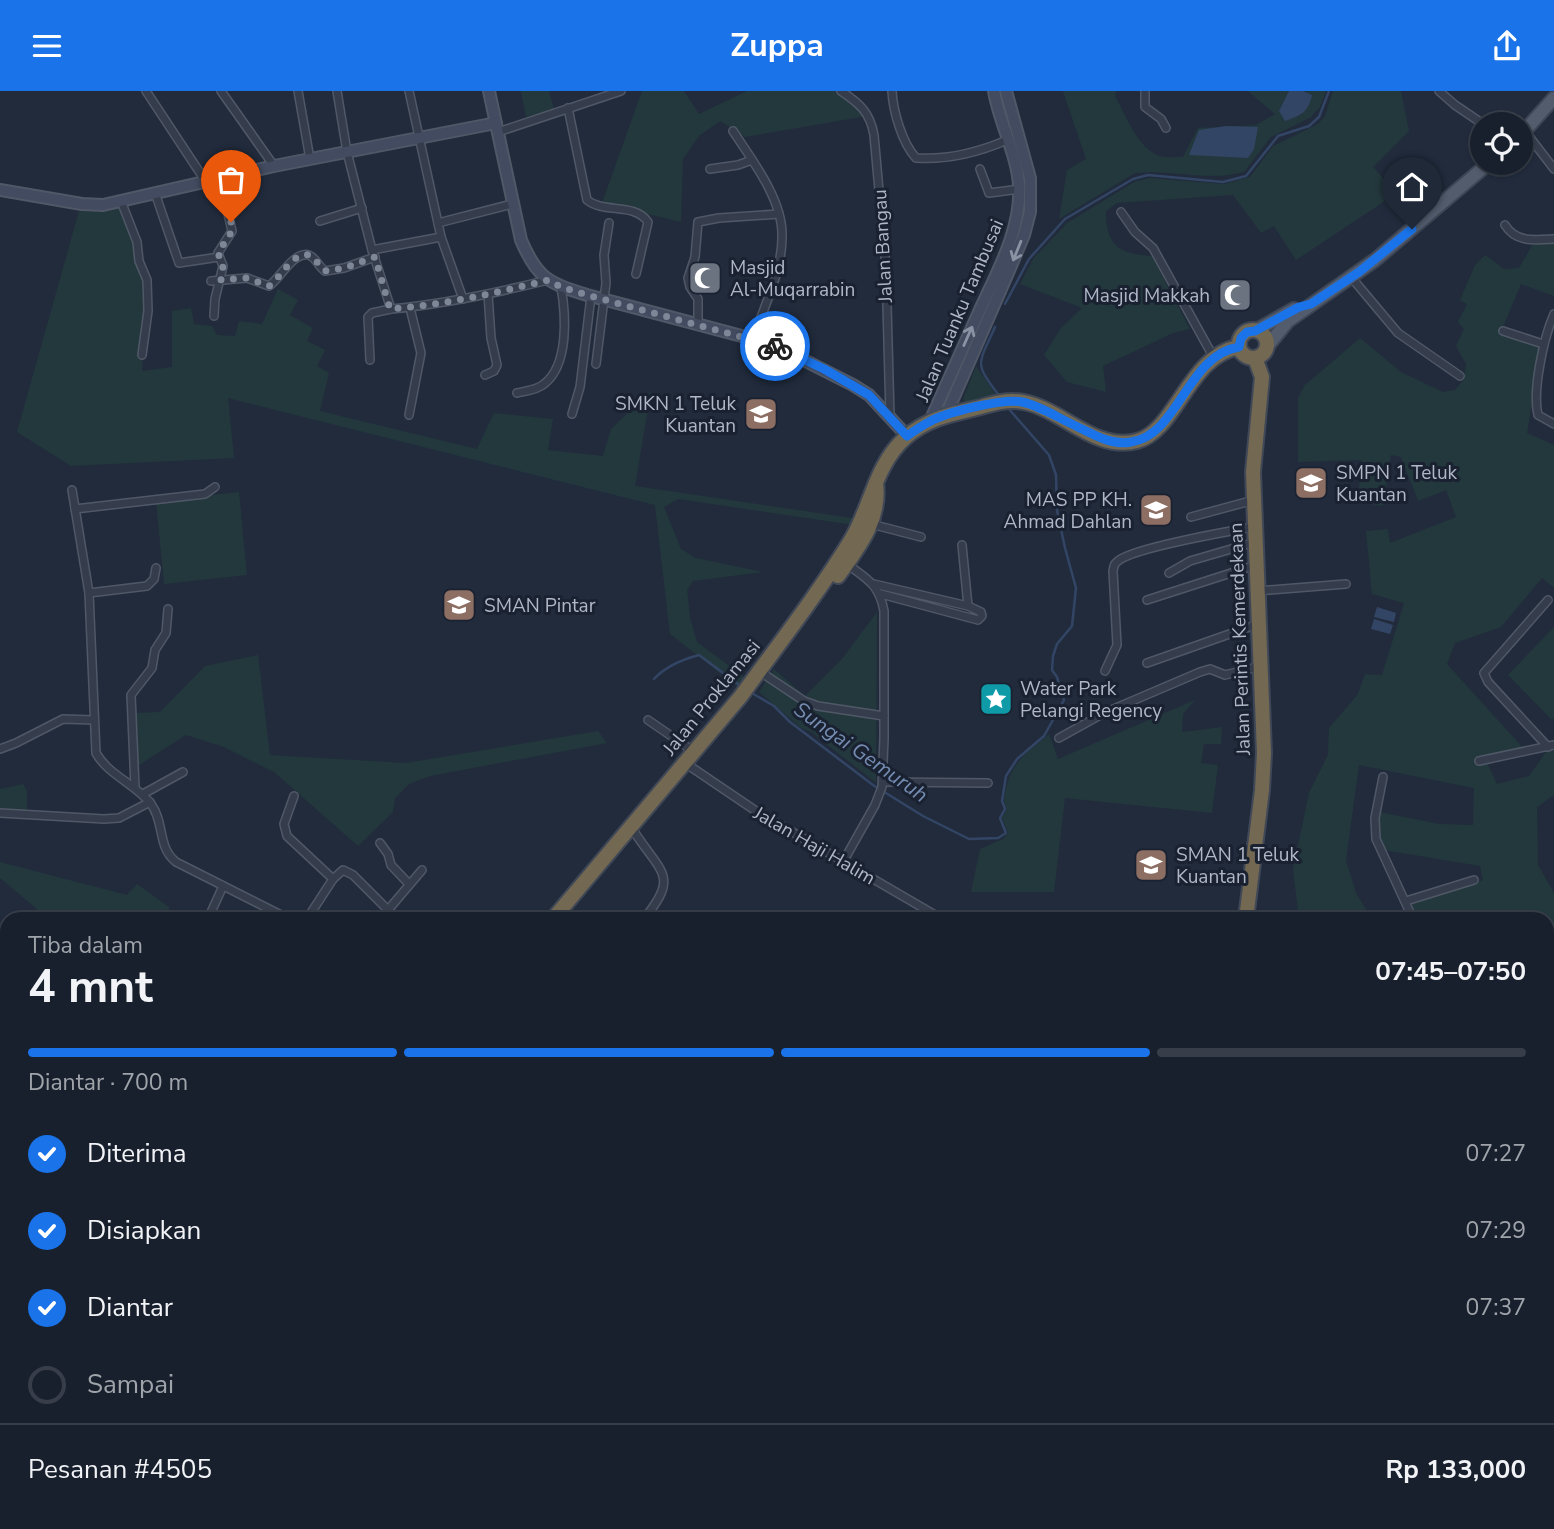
<!DOCTYPE html>
<html lang="id">
<meta charset="utf-8">
<style>
:root{--surface:#19202d;--page:#262d39;--text:#f1f3f6;--muted:#9fa3aa;--line:#373e49;--accent:#1a73e8}
body{margin:0;font-family:"Nunito Sans",sans-serif;background:var(--page);color:var(--text);height:100vh;display:flex;flex-direction:column;font-size:26px;white-space:nowrap}
*{box-sizing:border-box;margin:0}
p{font-size:23px;color:var(--muted)}
.icon{flex:none;width:38px;height:38px;fill:none;stroke:currentColor;stroke-width:2;stroke-linecap:round;stroke-linejoin:round}
.map{position:relative;flex:1;overflow:hidden}
.sheet{position:absolute;left:0px;top:821px;width:1554px;height:618px;display:flex;flex-direction:column;background:var(--surface);border-radius:21px 21px 0 0;box-shadow:0 2px 5px #0004,0 0 0 2px var(--line)}
.sheet>*{flex:none}
.buttons{position:absolute;left:1470px;top:21px;display:grid;gap:14px}
.buttons a{display:grid;place-items:center;width:63px;height:63px;border-radius:50%;background:var(--surface);box-shadow:0 2px 5px #0004,0 0 0 2px var(--line);font-size:35px}
.pin{position:absolute;display:grid;place-items:center;width:60px;height:60px;color:#fff;margin:-72px -30px;border-radius:50% 50% 50% 0;rotate:-45deg;box-shadow:0 0 7px #0007}
.pin .icon{rotate:45deg}
.courier{position:absolute;display:grid;place-items:center;width:70px;height:70px;margin:-35px;border:5px solid #1a73e8;border-radius:50%;background:#fff;color:#222;box-shadow:0 2px 9px #0007}
.summary em{font-style:normal;font-weight:700}
.summary div{display:flex;flex-direction:column-reverse}
.summary{display:flex;align-items:center;justify-content:space-between;height:119px;padding:0 28px}
h1{font-size:46px;font-weight:700;line-height:52px}
.bar{display:grid;grid-template-columns:repeat(4,1fr);gap:10px 7px;align-content:center;height:84px;padding:0 28px}
.bar i{height:9px;border-radius:5px;background:var(--line)}
.bar .active{background:var(--accent)}
.bar p{grid-column:span 4}
.line{display:flex;align-items:center;gap:18px;padding:0 28px;border-top:2px solid var(--line)}
.line div{flex:1}
ol{padding:0 28px;list-style:none}
li{display:flex;align-items:center;gap:21px;height:77px}
li p{margin-inline-start:auto}
li .icon{padding:7px;border-radius:50%;background:var(--accent);color:#fff;stroke-width:4}
li:last-child{color:var(--muted)}
li i{width:38px;height:38px;border:4px solid var(--line);border-radius:50%}
header{display:flex;justify-content:space-between;align-items:center;height:91px;padding:0 28px;background:var(--accent);color:#fff;font-size:32px;font-weight:700}
.map>svg:first-child{display:block}
</style>
<header><svg class="icon" aria-label="menu" viewBox="0 0 24 24"><path d="M4 6h16M4 12h16M4 18h16"/></svg>Zuppa<svg class="icon" aria-label="share" viewBox="0 0 24 24"><path d="M12 15V3M7 8l5-5 5 5M5 13v7h14v-7"/></svg></header>
<div class="map">
<svg width="1554" height="1438" viewBox="0 0 1554 1438">
<rect width="100%" height="100%" fill="#212b3c"/>
<g fill="#23383d">
<polygon points="521,0 549,0 554,18 526,26"/>
<polygon points="642,0 684,0 699,23 747,0 838,0 867,25 745,46 720,30 699,45 683,68 681,131 602,112"/>
<path d="M 1063,0 L 1116,0 L 1115,5 C 1126,25 1137,56 1159,65 C 1166,67 1176,66 1183,66 L 1198,37 L 1256,34 L 1275,23 L 1248,0 L 1289,0 L 1279,20 L 1312,4 L 1303,0 L 1326,0 L 1320,16 L 1311,26 L 1271,46 L 1244,81 C 1208,91 1172,78 1135,82 L 1059,128 L 1067,79 L 1086,68 Z"/>
<path d="M 1333,0 L 1401,0 L 1409,40 L 1373,76 L 1397,102 L 1296,169 L 1274,135 L 1261,142 L 1233,104 L 1117,112 L 1106,120 C 1106,155 1119,163 1152,165 L 1190,238 L 1173,242 L 1103,275 L 1106,301 L 1067,291 L 1044,264 L 1061,237 L 1082,217 L 1020,193 L 1033,168 L 1067,132 L 1134,91 L 1150,87 L 1224,93 L 1250,86 L 1273,55 L 1318,33 L 1325,25 Z"/>
<polygon points="124,114 138,169 148,188 142,280 172,276 172,220 191,217 194,233 212,235 217,244 235,245 239,230 262,233 278,198 298,209 290,224 313,237 307,250 325,259 317,275 329,282 320,320 477,358 494,322 553,328 548,359 603,365 611,338 651,300 635,395 852,427 854,434 678,408 664,416 681,458 696,467 763,481 693,490 687,499 690,527 697,551 747,588 738,596 670,543 655,414 228,307 234,367 71,375 17,341 79,120 101,121"/>
<polygon points="1534,151 1554,151 1554,205 1521,193 1500,243 1541,257 1527,342 1554,354 1554,497 1542,487 1501,536 1455,552 1447,573 1525,659 1485,667 1497,693 1529,685 1546,661 1554,658 1554,704 1537,716 1538,774 1554,802 1554,842 1547,847 1547,828 1417,828 1412,813 1483,789 1480,775 1384,759 1378,746 1379,721 1439,733 1473,734 1474,697 1359,674 1346,769 1356,802 1372,828 1297,828 1298,820 1293,778 1309,702 1328,664 1329,637 1358,603 1365,583 1382,584 1404,512 1372,503 1366,440 1388,438 1390,452 1456,426 1446,399 1418,410 1401,366 1391,364 1383,415 1358,411 1361,369 1298,371 1298,307 1305,294 1360,247 1401,281 1443,301 1455,299 1464,288 1466,273 1456,255 1464,238 1458,231 1467,213 1460,209 1475,174 1485,164 1504,178 1519,177"/>
<polygon points="976,275 998,307 967,314 963,308"/>
<polygon points="239,401 247,484 164,493 156,410"/>
<polygon points="877,521 876,692 811,641 801,637 759,601 774,578 805,605 842,568"/>
<polygon points="1554,536 1554,627 1552,629 1508,584"/>
<polygon points="258,564 270,664 406,672 598,640 607,652 430,685 409,693 395,707 393,721 358,755 274,681 224,656 186,644 136,676 134,622 160,621 205,575"/>
<path d="M 1195,609 L 1183,623 L 1182,641 L 1222,636 L 1221,653 L 1204,653 L 1201,672 L 1218,674 L 1212,722 L 1065,707 L 1054,801 L 971,801 L 980,758 L 1003,748 L 1008,742 L 1002,726 L 1007,719 C 1003,711 1004,707 1006,698 C 1011,670 1030,660 1049,643 L 1058,668 Z"/>
<polygon points="23,693 27,700 27,725 0,725 0,698"/>
<polygon points="0,771 127,804 137,793 169,816 169,828 43,828 37,818 0,787"/>
<polygon points="1554,999 1554,1090 1547,1095 1547,1003"/>
<polygon points="7,1234 7,1311 1,1282"/>
<polygon points="7,1365 7,1432 188,1432 192,1438 0,1438 0,1374"/>
</g>
<g fill="#334565">
<path d="M 1289,0 L 1303,0 L 1312,4 C 1308,21 1302,24 1285,30 L 1279,20 Z"/>
<polygon points="1226,35 1258,36 1254,58 1248,67 1189,64 1199,39"/>
<polygon points="1377,516 1396,522 1394,531 1374,526"/>
<polygon points="1374,528 1393,534 1390,543 1371,538"/>
</g>
<g fill="none" stroke-linecap="round" stroke-linejoin="round">
<g stroke="#334565" stroke-width="2.5">
<polyline points="1005,213 1029,168 1065,128 1133,88 1148,84 1223,91 1246,85 1278,45 1309,35 1319,26 1329,0"/>
<path d="M 995,236 C 978,275 973,270 1000,306"/>
<path d="M 654,588 C 665,576 684,568 699,564 L 742,596"/>
<polyline points="750,601 774,615 790,631 873,694 923,725 969,748 998,747 1006,742 1000,727 1005,718 1002,710 1006,685 1017,668 1044,645 1064,609 1057,586 1052,579 1053,565 1057,553 1072,535 1076,497 1065,457 1057,419 1056,384 1049,364 1008,317"/>
</g>
<defs>
<g id="street">
<polyline points="146,0 206,91"/>
<polyline points="221,0 274,75"/>
<polyline points="298,0 310,68"/>
<path d="M 337,0 L 347,61 L 372,159 L 391,218 C 443,213 496,202 548,189"/>
<polyline points="409,0 441,146 463,208"/>
<path d="M 841,0 C 859,12 870,21 874,44 L 886,177 L 890,325"/>
<path d="M 892,0 C 893,20 902,52 916,67 C 948,69 977,62 1007,49"/>
<polyline points="1145,0 1145,16 1161,28 1166,37"/>
<polyline points="1439,0 1455,14 1483,33"/>
<path d="M 568,17 L 587,109 C 604,123 634,111 648,131 L 636,183"/>
<path d="M 733,40 C 752,69 782,108 782,143 C 783,179 764,215 753,248"/>
<polyline points="1525,40 1554,78"/>
<polyline points="498,41 621,0"/>
<polyline points="710,78 738,74 752,69"/>
<polyline points="980,78 989,102 1020,98"/>
<polyline points="155,102 179,172 219,166"/>
<polyline points="121,110 137,151 139,170 147,189 148,220 142,264"/>
<polyline points="1121,121 1135,141 1153,157 1214,267"/>
<polyline points="320,130 362,117"/>
<polyline points="438,132 512,113"/>
<path d="M 1505,134 C 1516,152 1535,149 1554,148"/>
<polyline points="372,159 441,146"/>
<polyline points="1351,186 1398,242 1460,285"/>
<path d="M 211,190 L 247,187 L 269,195 C 280,188 293,160 309,164 C 316,167 319,176 325,180 L 344,177 L 375,166"/>
<path d="M 1554,223 C 1544,246 1532,299 1538,324 L 1554,333"/>
<polyline points="214,225 215,208 223,175 218,162 232,140 220,88"/>
<polyline points="698,235 698,208 690,196 688,187 695,166 698,131 719,127 779,123"/>
<polyline points="1503,240 1543,253"/>
<polyline points="370,269 368,226 372,222 391,218"/>
<polyline points="596,273 606,192 604,164 609,132"/>
<polyline points="485,284 494,280 497,274 491,247 488,203"/>
<path d="M 517,302 C 526,300 537,299 544,293 C 569,274 566,224 561,196"/>
<polyline points="572,323 580,296 591,205"/>
<polyline points="409,324 421,262 410,217"/>
<path d="M 72,399 L 89,502 L 96,662 C 108,684 136,693 151,713 C 165,732 157,756 176,771 L 289,828"/>
<polyline points="75,418 205,403 215,396"/>
<polyline points="1191,426 1254,409"/>
<polyline points="871,433 921,446"/>
<polyline points="962,454 968,515"/>
<polyline points="1169,482 1190,470 1255,451"/>
<polyline points="874,493 968,515 981,521 982,525 978,529 881,503"/>
<polyline points="1257,500 1346,493"/>
<polyline points="89,502 147,495 154,488 156,477"/>
<polyline points="1147,509 1256,474"/>
<polyline points="1147,572 1258,533"/>
<path d="M 1105,580 L 1117,554 L 1113,480 C 1114,475 1114,473 1118,470 C 1133,457 1230,440 1254,436"/>
<polyline points="765,584 804,610 818,615 884,625"/>
<polyline points="648,629 693,660"/>
<polyline points="1059,647 1104,622 1200,581 1210,578 1225,584 1261,575"/>
<polyline points="1548,656 1488,591 1484,582 1548,509"/>
<polyline points="0,658 16,652 63,628 94,629"/>
<polyline points="1479,670 1554,654"/>
<polyline points="691,676 753,718 942,828"/>
<polyline points="1383,686 1375,727 1376,748 1413,828"/>
<polyline points="883,691 988,692"/>
<polyline points="135,696 131,604 152,577 155,559 166,542 168,518"/>
<polyline points="143,703 183,681"/>
<polyline points="294,705 284,733 287,745 333,788"/>
<polyline points="0,722 104,728 119,727 150,711"/>
<path d="M 635,742 C 662,783 679,785 644,828"/>
<polyline points="380,752 388,763 391,774 409,793"/>
<path d="M 843,771 L 875,714 L 882,696 L 884,647 L 884,520 C 879,493 867,488 847,473"/>
<polyline points="1406,810 1474,789"/>
<polyline points="388,819 422,779"/>
<polyline points="184,826 187,828"/>
<polyline points="208,828 223,795"/>
<polyline points="307,828 333,788 343,779 353,784 397,828"/>
<polyline points="0,858 7,869"/>
<polyline points="1547,866 1554,863"/>
<polyline points="0,928 7,926"/>
<polyline points="0,954 7,966"/>
<polyline points="1547,1028 1554,1026"/>
<polyline points="0,1081 7,1097"/>
<polyline points="1547,1235 1552,1246 1547,1255"/>
<polyline points="457,1432 460,1438"/>
<polyline points="583,1432 586,1438"/>
<polyline points="624,1432 626,1438"/>
<polyline points="695,1432 697,1438"/>
<polyline points="877,1432 880,1438"/>
<polyline points="1098,1432 1103,1438"/>
<polyline points="1278,1432 1282,1438"/>
<polyline points="221,1435 245,1432"/>
<polyline points="1389,1438 1397,1432"/>
</g>
<g id="secondary">
<path d="M 489,0 L 521,149 C 537,187 548,192 587,204 L 753,248 L 782,258 L 853,294 L 869,304 L 907,345"/>
<polyline points="0,99 82,113 103,114 274,75 496,32"/>
<polyline points="946,324 1008,182 1024,144 1030,121 1030,87 1006,0"/>
<path d="M 930,330 C 947,293 963,257 979,221 C 997,181 1022,138 1019,94 C 1017,63 999,31 994,0"/>
<polyline points="1547,1161 1554,1153"/>
<polyline points="1547,1174 1554,1166"/>
</g>
<g id="primary">
<polyline points="1521,44 1554,7"/>
<polyline points="1255,240 1294,218"/>
<polyline points="1266,257 1288,230 1375,169 1489,72"/>
</g>
<g id="highway">
<circle cx="1253" cy="253" r="14"/>
<path d="M 838,485 C 858,457 881,429 876,392"/>
<path d="M 553,828 L 741,605 C 778,554 818,503 851,449 C 871,416 875,374 905,347 C 926,328 951,323 977,317 C 989,314 1001,309 1014,310 C 1057,311 1092,362 1137,350 C 1176,340 1189,264 1239,256"/>
<polyline points="1246,828 1262,699 1264,662 1253,381 1262,286 1255,267"/>
<polyline points="0,1202 7,1202"/>
<polyline points="0,1213 7,1212"/>
<polyline points="1547,1420 1554,1427"/>
</g>
</defs>
<use href="#street" stroke="#505867" stroke-width="10"/>
<use href="#secondary" stroke="#505867" stroke-width="14"/>
<use href="#primary" stroke="#3e4655" stroke-width="16"/>
<use href="#highway" stroke="#404857" stroke-width="18"/>
<use href="#street" stroke="#353d4c" stroke-width="7"/>
<use href="#secondary" stroke="#424b60" stroke-width="10"/>
<use href="#primary" stroke="#525c6d" stroke-width="12"/>
<use href="#highway" stroke="#736851" stroke-width="14"/>
</g>
<defs><path id="oneway-shaft" d="M-6 0H5M1.5-3L5.5 0L1.5 3" fill="none" stroke-width="1.6" stroke-linecap="round" stroke-linejoin="round" transform="scale(1.75)"/></defs>
<g stroke="#8a92a4">
<use href="#oneway-shaft" transform="translate(1017 160) rotate(112)"/>
<use href="#oneway-shaft" transform="translate(968 245) rotate(-66)"/>
</g>
<g fill="none" stroke-linecap="round" stroke-linejoin="round">
<path stroke="#7e8797" stroke-width="7" stroke-dasharray="0 12.6" d="M 231,131 L 232,140 L 218,162 L 223,175 L 221,189 L 247,187 L 269,195 C 280,188 293,160 309,164 C 316,167 319,176 325,180 L 344,177 L 375,166 L 390,218 C 443,214 496,202 548,189 L 561,196 L 587,204 L 775,255"/>
<path stroke="#1a73e8" stroke-width="9" d="M 775,255 L 824,278 L 869,304 L 907,345 C 914,340 921,335 929,331 C 946,321 1004,307 1022,311 C 1041,315 1058,327 1076,335 C 1092,343 1112,355 1131,351 C 1179,344 1187,264 1239,256 L 1241,247 L 1247,241 L 1255,240 L 1299,216 L 1311,213 L 1359,181 L 1412,138"/>
</g>
<defs>
<symbol id="mosque-square" viewBox="-11 -11 22 22"><rect x="-9" y="-9" width="18" height="18" rx="4" fill="#6b7280" stroke="#1a2231"/><path d="M3.5-4.9A6 6 0 1 0 3.5 4.9A5 5 0 1 1 3.5-4.9Z" fill="#fff"/></symbol>
<symbol id="school-square" viewBox="-11 -11 22 22"><rect x="-9" y="-9" width="18" height="18" rx="4" fill="#8d6e63" stroke="#1a2231"/><path d="M0-5L7-2L0 1L-7-2ZM-4 1L0 2.5L4 1V4Q0 6-4 4Z" fill="#fff"/></symbol>
<symbol id="sight-square" viewBox="-11 -11 22 22"><rect x="-9" y="-9" width="18" height="18" rx="4" fill="#0f9aa8" stroke="#1a2231"/><path d="M0-6L1.8-2.2L6-1.7L2.9 1.2L3.7 5.4L0 3.3L-3.7 5.4L-2.9 1.2L-6-1.7L-1.8-2.2Z" fill="#fff"/></symbol>
</defs>
<g fill-rule="evenodd">
<use href="#mosque-square" x="686" y="168" width="38" height="38"/>
<use href="#mosque-square" x="1216" y="185" width="38" height="38"/>
<use href="#school-square" x="742" y="304" width="38" height="38"/>
<use href="#school-square" x="1292" y="373" width="38" height="38"/>
<use href="#school-square" x="1137" y="400" width="38" height="38"/>
<use href="#school-square" x="440" y="495" width="38" height="38"/>
<use href="#sight-square" x="977" y="589" width="38" height="38"/>
<use href="#school-square" x="1132" y="755" width="38" height="38"/>
</g>
<g text-anchor="middle" stroke-width="6" stroke-linejoin="round" paint-order="stroke">
<g font-size="19" fill="#b0b8c8" stroke="#1a2231">
<text transform="translate(882 155) rotate(-93)" y="7">Jalan Bangau</text>
<text transform="translate(959 219) rotate(-67)" y="7">Jalan Tuanku Tambusai</text>
<text transform="translate(1239 548) rotate(-92)" y="7">Jalan Perintis Kemerdekaan</text>
<text transform="translate(711 606) rotate(-51)" y="7">Jalan Proklamasi</text>
<text transform="translate(815 754) rotate(30)" y="7">Jalan Haji Halim</text>
</g>
<g font-size="19" fill="#b0b8c8" stroke="#1a2231" text-anchor="start">
<text x="730" y="183">Masjid<tspan x="730" dy="22">Al-Muqarrabin</tspan></text>
<text x="1210" y="211" text-anchor="end">Masjid Makkah</text>
<text x="736" y="319" text-anchor="end">SMKN 1 Teluk<tspan x="736" dy="22">Kuantan</tspan></text>
<text x="1336" y="388">SMPN 1 Teluk<tspan x="1336" dy="22">Kuantan</tspan></text>
<text x="1132" y="415" text-anchor="end">MAS PP KH.<tspan x="1132" dy="22">Ahmad Dahlan</tspan></text>
<text x="484" y="521">SMAN Pintar</text>
<text x="1020" y="604">Water Park<tspan x="1020" dy="22">Pelangi Regency</tspan></text>
<text x="1176" y="770">SMAN 1 Teluk<tspan x="1176" dy="22">Kuantan</tspan></text>
</g>
<g font-size="21" font-style="italic" fill="#758cb2" stroke="#1a2231">
<text transform="translate(861 661) rotate(35)" y="7">Sungai Gemuruh</text>
</g>
</g>
</svg>
<div class="buttons">
<a><svg class="icon" aria-label="locate" viewBox="0 0 24 24"><circle cx="12" cy="12" r="6"/><path d="M12 2v4M12 18v4M2 12h4M18 12h4"/></svg></a>
</div>
<div class="pin" style="left:231px;top:131px;background:#ea580c"><svg class="icon" aria-label="bag" viewBox="0 0 24 24"><path d="M5 8h14l-1 12H6zM9 8a3 3 0 0 1 6 0"/></svg></div>
<div class="pin" style="left:1412px;top:138px;background:#1f2937"><svg class="icon" aria-label="home" viewBox="0 0 24 24"><path d="M3 11l9-7 9 7M6 9v11h12V9"/></svg></div>
<div class="courier" style="left:775px;top:255px"><svg class="icon" aria-label="bike" viewBox="0 0 24 24"><circle cx="6" cy="16" r="4"/><circle cx="18" cy="16" r="4"/><path d="M6 16l4-8h5l3 8M10 8l3 8H6M13 5h3"/></svg></div>
<section class="sheet">
<div class="summary"><div><h1>4 mnt</h1><p>Tiba dalam</p></div><em>07:45–07:50</em></div>
<div class="bar"><i class="active"></i><i class="active"></i><i class="active"></i><i></i><p>Diantar · 700 m</p></div>
<ol>
<li><svg class="icon" aria-label="check" viewBox="0 0 24 24"><path d="M5 12l5 5 9-10"/></svg>Diterima<p>07:27</p></li>
<li><svg class="icon" aria-label="check" viewBox="0 0 24 24"><path d="M5 12l5 5 9-10"/></svg>Disiapkan<p>07:29</p></li>
<li><svg class="icon" aria-label="check" viewBox="0 0 24 24"><path d="M5 12l5 5 9-10"/></svg>Diantar<p>07:37</p></li>
<li><i></i>Sampai</li>
</ol>
<div class="line" style="height:91px"><div>Pesanan #4505</div><b>Rp 133,000</b></div>
</section>
</div>
